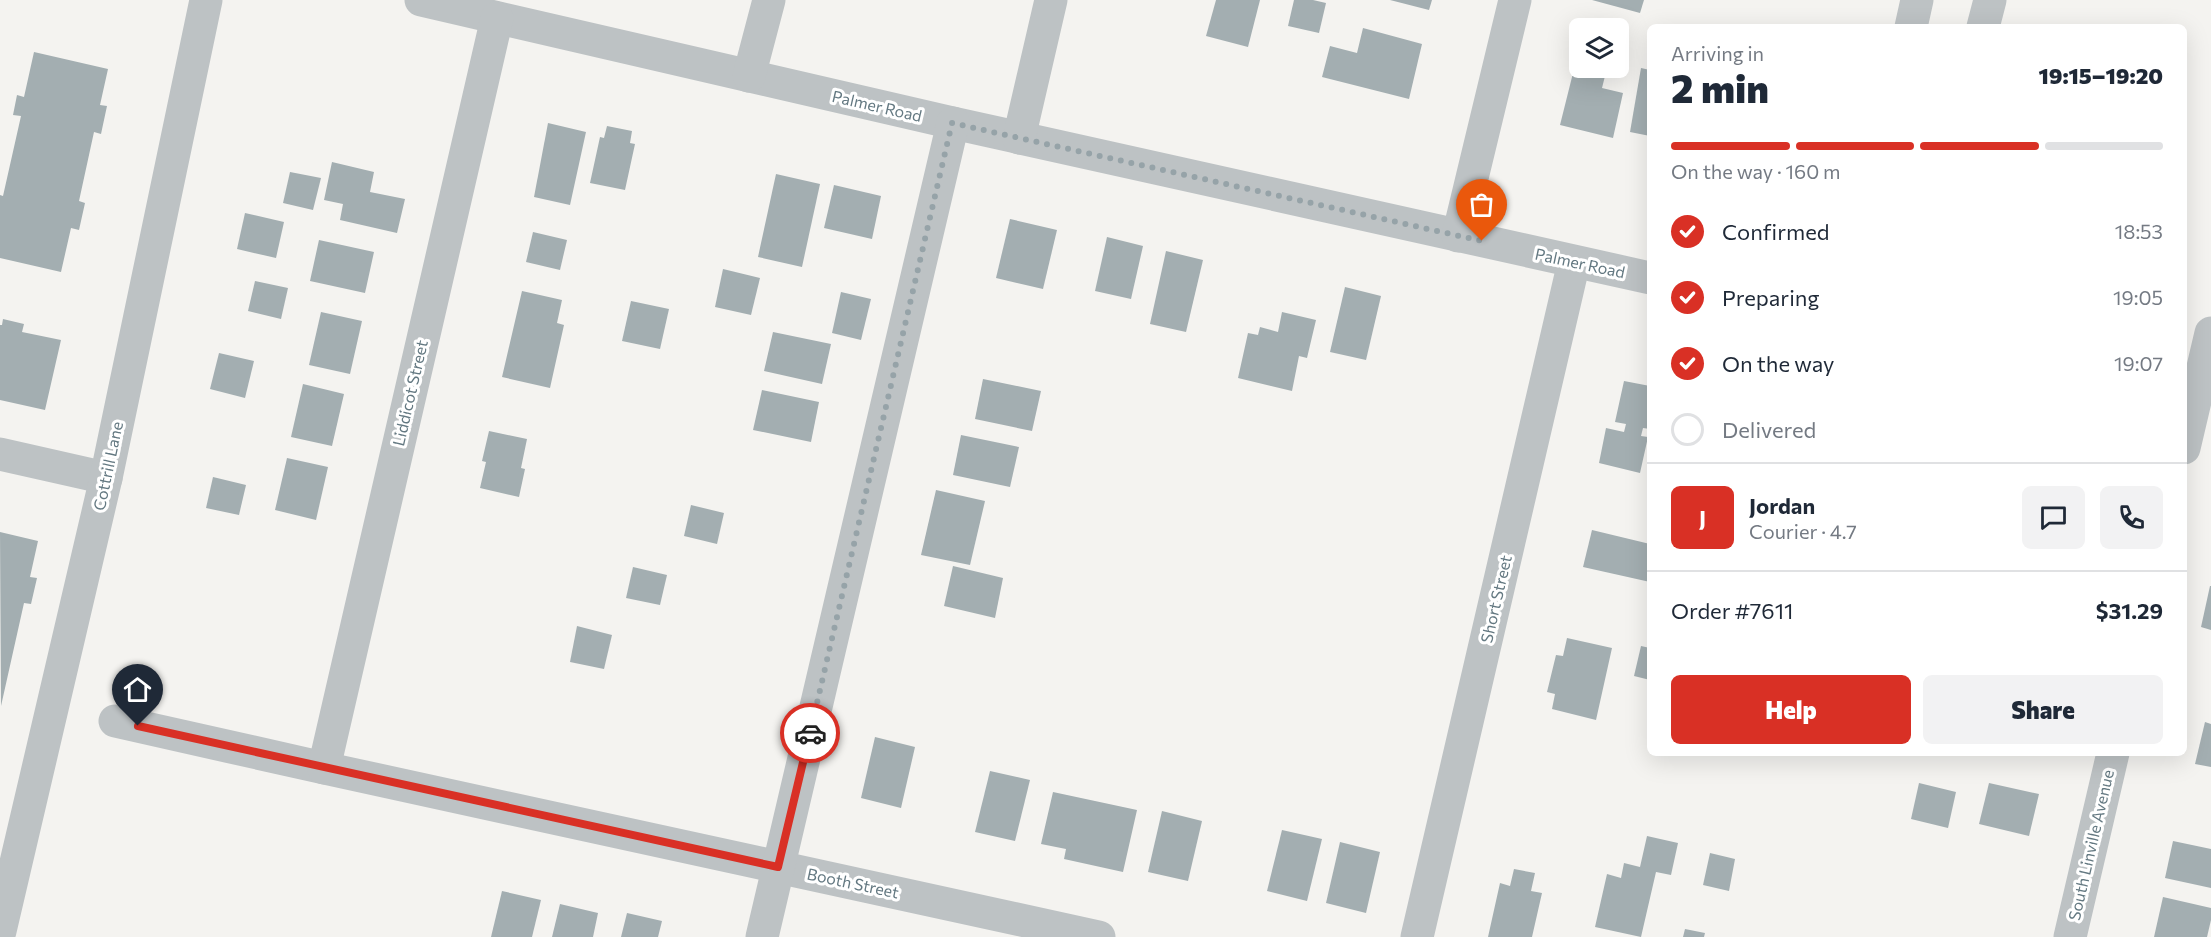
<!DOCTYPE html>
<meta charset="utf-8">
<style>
:root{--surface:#fff;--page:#f2f2f3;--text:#1f2937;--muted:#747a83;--line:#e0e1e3;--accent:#d93025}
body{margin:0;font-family:Commissioner,sans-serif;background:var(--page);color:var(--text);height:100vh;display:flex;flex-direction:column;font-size:22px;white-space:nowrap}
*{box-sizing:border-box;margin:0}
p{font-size:20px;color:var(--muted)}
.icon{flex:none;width:33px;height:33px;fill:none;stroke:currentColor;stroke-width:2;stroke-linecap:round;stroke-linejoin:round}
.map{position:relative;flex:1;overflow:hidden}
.panel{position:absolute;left:1647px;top:24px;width:540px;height:732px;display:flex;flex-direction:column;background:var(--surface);border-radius:9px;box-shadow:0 6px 24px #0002}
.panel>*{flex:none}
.buttons{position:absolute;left:1569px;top:18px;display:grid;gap:12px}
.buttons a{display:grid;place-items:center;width:60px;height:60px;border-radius:9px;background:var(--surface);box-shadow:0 6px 24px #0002;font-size:30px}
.pin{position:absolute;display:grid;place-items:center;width:51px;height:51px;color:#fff;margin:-62px -26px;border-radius:50% 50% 50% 0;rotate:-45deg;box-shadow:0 0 6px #0007}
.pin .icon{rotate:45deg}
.courier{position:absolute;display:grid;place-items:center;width:60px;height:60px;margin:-30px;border:4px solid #d93025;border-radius:50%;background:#fff;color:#222;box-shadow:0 2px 8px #0007}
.overview em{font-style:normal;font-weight:800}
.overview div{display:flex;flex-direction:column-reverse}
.overview{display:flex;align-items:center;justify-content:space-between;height:102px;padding:0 24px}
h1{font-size:39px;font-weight:800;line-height:45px}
.bar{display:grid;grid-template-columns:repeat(4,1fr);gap:9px 6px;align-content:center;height:72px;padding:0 24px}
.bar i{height:8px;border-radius:4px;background:var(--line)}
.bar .selected{background:var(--accent)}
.bar p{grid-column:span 4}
.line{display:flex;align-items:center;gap:15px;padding:0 24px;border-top:2px solid var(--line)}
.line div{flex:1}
.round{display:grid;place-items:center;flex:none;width:63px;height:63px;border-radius:9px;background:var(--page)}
ol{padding:0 24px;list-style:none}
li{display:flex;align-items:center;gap:18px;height:66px}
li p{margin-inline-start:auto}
li .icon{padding:6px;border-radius:50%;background:var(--accent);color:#fff;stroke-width:4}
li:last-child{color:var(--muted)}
li i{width:33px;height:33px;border:3px solid var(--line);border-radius:50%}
.button{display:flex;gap:12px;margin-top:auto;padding:12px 24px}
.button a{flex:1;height:69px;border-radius:9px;background:var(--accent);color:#fff;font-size:24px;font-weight:800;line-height:69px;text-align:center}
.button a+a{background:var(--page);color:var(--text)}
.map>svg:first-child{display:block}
</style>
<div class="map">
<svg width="2211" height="937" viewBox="0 0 2211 937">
<rect width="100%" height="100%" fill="#f4f3f0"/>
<g fill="#a3aeb1">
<polygon points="1216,0 1260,0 1248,47 1206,36"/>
<polygon points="1294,0 1313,0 1326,3 1319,33 1288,26"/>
<polygon points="1390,0 1432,0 1429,10"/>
<polygon points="1592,0 1644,0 1640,13"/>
<polygon points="1584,21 1610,28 1582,28"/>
<polygon points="1363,28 1422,44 1409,99 1322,77 1330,46 1357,53"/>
<polygon points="34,52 108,69 100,105 107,106 101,134 94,132 79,201 85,203 79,230 71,228 61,272 0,258 0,195 3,196 21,116 13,115 17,95 24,97"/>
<polygon points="1576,61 1580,62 1580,68 1607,68 1602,88 1623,93 1613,138 1560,125"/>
<polygon points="1641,68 1650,70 1650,136 1630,132"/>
<polygon points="548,123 586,132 570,205 534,197"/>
<polygon points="607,126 632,131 630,143 635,144 625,190 590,183 600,137 604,138"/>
<polygon points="332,162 374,172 370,192 405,199 397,233 340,220 343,204 324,200"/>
<polygon points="290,172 321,178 313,210 283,203"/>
<polygon points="776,174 820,184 802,267 758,257"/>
<polygon points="834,185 881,196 872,239 824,228"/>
<polygon points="245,213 284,222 276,258 237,249"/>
<polygon points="1010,219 1057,230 1043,289 996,278"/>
<polygon points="533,232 567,240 560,270 526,262"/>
<polygon points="1107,237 1143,246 1131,299 1095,291"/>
<polygon points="319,240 374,252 365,293 310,281"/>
<polygon points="1166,251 1203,260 1186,332 1150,324"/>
<polygon points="723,269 760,278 751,315 715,307"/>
<polygon points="255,281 288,288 281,319 248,311"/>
<polygon points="1345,287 1381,296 1366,360 1330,352"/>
<polygon points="522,291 562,300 557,323 564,325 550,388 502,377"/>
<polygon points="841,292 871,299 861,340 832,333"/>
<polygon points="631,301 669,309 660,349 622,341"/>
<polygon points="321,312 362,321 350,374 309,365"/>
<polygon points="1282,312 1316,320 1307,358 1299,356 1292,391 1238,378 1248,333 1258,335 1260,327 1278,332"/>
<polygon points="3,319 24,324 22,332 61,340 45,410 0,400 0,325 2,325"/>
<polygon points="773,332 831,344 822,384 764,371"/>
<polygon points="219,353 254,361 245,398 210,389"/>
<polygon points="983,379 1041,391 1032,431 975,419"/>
<polygon points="1624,381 1650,386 1650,429 1643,428 1641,436 1648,437 1640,473 1599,463 1606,428 1624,432 1626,424 1615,422"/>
<polygon points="303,384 344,394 332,446 291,437"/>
<polygon points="762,390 819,402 811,442 753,430"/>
<polygon points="489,431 527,439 521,468 525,469 519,497 480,488 486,462 482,461"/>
<polygon points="961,435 1019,447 1010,487 953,475"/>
<polygon points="287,458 328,467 316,520 275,510"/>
<polygon points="213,477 246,485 239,515 206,508"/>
<polygon points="936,490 985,501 970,565 921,555"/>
<polygon points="691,505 724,513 717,544 684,536"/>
<polygon points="1592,530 1650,544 1650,582 1583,567"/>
<polygon points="0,532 38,541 30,577 37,578 31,604 24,603 1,706"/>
<polygon points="953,566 1003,578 995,618 944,606"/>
<polygon points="633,567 667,575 660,605 626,598"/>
<polygon points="2210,586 2211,586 2211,630 2201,627"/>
<polygon points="577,626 612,635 604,669 570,662"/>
<polygon points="1567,638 1612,648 1596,720 1552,709 1555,694 1547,692 1556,655 1563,656"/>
<polygon points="1641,646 1650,648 1650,680 1634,676"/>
<polygon points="2205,722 2211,724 2211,767 2195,764"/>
<polygon points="875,737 915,747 901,808 861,798"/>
<polygon points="990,771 1030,780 1015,841 975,832"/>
<polygon points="1919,783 1956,792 1948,828 1911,819"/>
<polygon points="1989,783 2039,794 2029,836 1979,824"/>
<polygon points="1053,792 1137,810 1123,872 1064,859 1066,849 1041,844"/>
<polygon points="1162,811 1202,821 1188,881 1148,872"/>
<polygon points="1282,830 1322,839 1307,901 1267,891"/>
<polygon points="1647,836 1678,843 1671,875 1656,872 1641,937 1595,927 1607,874 1621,878 1624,863 1640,867"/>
<polygon points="2173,841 2211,849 2211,888 2165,878"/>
<polygon points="1340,842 1380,852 1366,913 1326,903"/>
<polygon points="1710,853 1735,859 1729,891 1703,885"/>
<polygon points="1514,869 1535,873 1531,891 1542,893 1532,937 1488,937 1500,883 1510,886"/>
<polygon points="502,891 541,900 532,937 491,937"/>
<polygon points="2163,897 2211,908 2211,920 2207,937 2154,937"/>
<polygon points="560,904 598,913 593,937 552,937"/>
<polygon points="627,913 662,921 658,937 621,937"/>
<polygon points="1685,929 1705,933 1704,937 1683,937"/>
</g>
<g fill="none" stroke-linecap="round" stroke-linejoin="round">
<g stroke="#bdc2c4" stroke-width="33">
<polyline points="421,0 953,123 1650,278"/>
<polyline points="1911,27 1917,0"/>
<polyline points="1983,27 1990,0"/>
<polyline points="749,76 769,0"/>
<polyline points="1019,138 1051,0"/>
<polyline points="1458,236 1515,0"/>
<polyline points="2184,448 2211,333"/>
<polyline points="0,454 106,478"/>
<polyline points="115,721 324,768 1099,937"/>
<polyline points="324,768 497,18"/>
<polyline points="0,931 106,478 206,0"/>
<polyline points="762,937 953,123"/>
<polyline points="1417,937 1574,262"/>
<polyline points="2070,937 2113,753"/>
</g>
</g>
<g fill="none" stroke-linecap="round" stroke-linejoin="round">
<polyline stroke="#96a3a8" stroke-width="6" stroke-dasharray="0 10.8" points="810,733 952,123 1482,241"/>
<polyline stroke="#d93025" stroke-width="8" points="138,726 778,867 810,733"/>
</g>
<g text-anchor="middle" stroke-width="6" stroke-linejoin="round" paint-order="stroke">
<g font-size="16" fill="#637881" stroke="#fff">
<text transform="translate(877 106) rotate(13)" y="6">Palmer Road</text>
<text transform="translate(1580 263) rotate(12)" y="6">Palmer Road</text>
<text transform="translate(410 393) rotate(-77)" y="6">Liddicot Street</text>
<text transform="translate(108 466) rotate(-78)" y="6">Cottrill Lane</text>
<text transform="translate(1496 599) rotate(-77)" y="6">Short Street</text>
<text transform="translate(2091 845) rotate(-77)" y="6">South Linville Avenue</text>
<text transform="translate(853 883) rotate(12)" y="6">Booth Street</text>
</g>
</g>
</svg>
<div class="buttons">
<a><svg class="icon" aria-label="layers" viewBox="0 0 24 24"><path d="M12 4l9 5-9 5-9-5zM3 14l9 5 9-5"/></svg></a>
</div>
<div class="pin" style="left:1482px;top:241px;background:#ea580c"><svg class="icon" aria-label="bag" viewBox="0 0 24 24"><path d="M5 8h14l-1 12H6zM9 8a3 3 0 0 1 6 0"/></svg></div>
<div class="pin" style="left:138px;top:726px;background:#1f2937"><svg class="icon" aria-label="home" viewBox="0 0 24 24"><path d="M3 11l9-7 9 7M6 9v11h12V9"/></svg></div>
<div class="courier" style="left:810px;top:733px"><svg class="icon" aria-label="car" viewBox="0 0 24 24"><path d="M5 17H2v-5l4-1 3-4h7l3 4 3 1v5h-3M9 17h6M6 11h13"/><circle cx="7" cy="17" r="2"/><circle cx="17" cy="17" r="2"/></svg></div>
<section class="panel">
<div class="overview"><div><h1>2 min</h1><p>Arriving in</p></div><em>19:15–19:20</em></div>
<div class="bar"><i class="selected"></i><i class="selected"></i><i class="selected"></i><i></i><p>On the way · 160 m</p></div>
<ol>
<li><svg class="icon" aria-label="check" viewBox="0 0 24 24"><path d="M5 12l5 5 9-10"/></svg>Confirmed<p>18:53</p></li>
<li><svg class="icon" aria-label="check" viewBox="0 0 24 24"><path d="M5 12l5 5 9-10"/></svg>Preparing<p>19:05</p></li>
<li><svg class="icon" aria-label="check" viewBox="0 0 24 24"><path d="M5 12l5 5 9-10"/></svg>On the way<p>19:07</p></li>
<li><i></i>Delivered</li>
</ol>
<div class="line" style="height:108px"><b class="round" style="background:var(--accent);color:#fff">J</b><div><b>Jordan</b><p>Courier · 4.7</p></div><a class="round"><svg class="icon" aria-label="chat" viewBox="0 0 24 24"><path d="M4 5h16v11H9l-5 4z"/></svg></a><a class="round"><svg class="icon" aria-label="phone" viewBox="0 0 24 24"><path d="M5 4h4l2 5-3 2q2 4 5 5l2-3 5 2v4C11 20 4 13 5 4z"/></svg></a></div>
<div class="line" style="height:78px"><div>Order #7611</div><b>$31.29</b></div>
<div class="button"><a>Help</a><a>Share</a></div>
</section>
</div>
